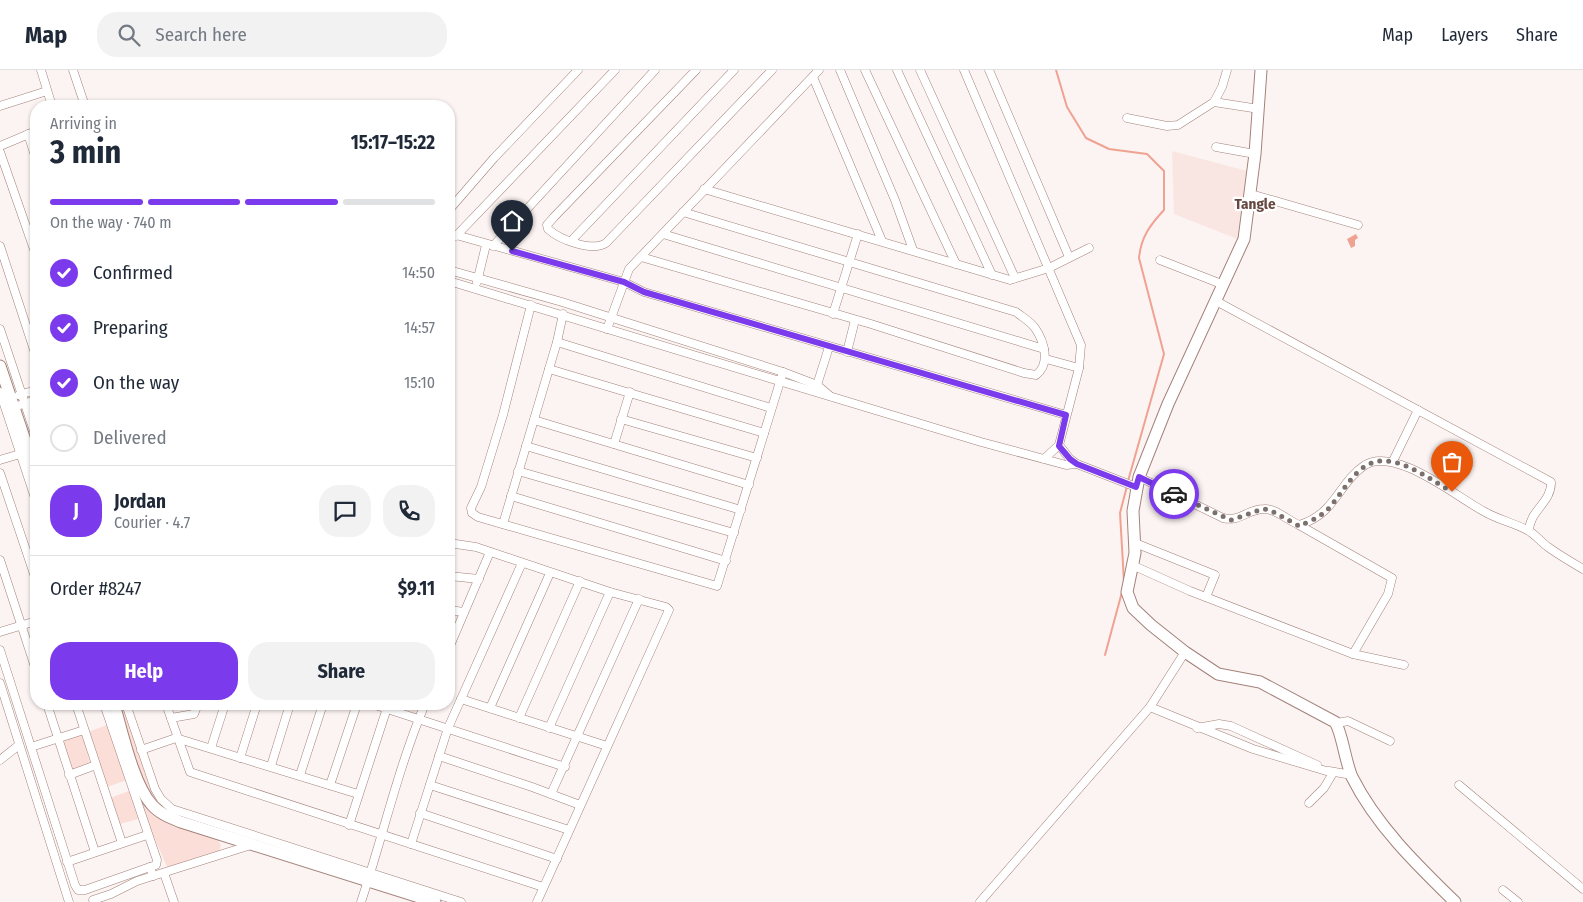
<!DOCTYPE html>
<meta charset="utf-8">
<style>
:root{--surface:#fff;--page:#f2f2f3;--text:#1f2937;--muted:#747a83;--line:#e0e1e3;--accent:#7c3aed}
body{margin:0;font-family:"Fira Sans Condensed",sans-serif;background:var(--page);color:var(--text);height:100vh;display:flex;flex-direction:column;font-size:19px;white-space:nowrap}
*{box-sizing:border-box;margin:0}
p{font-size:16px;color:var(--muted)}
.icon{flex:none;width:28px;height:28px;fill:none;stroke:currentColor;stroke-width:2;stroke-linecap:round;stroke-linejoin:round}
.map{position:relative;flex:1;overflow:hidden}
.panel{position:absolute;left:30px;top:30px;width:425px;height:610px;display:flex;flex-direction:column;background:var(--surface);border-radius:20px;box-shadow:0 1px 4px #0004}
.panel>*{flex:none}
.pin{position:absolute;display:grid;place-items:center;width:42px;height:42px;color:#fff;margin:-51px -21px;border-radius:50% 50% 50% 0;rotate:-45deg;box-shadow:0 0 5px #0007}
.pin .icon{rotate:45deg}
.courier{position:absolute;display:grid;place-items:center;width:50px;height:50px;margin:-25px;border:4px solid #7c3aed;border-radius:50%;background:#fff;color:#222;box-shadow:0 1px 6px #0007}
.headline em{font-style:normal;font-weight:700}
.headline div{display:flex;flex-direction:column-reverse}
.headline{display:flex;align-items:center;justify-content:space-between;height:85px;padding:0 20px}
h1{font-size:32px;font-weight:700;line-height:38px}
.bar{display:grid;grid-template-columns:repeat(4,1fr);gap:8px 5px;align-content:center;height:60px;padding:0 20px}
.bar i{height:6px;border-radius:4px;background:var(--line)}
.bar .on{background:var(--accent)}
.bar p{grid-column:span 4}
.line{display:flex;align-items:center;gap:12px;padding:0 20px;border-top:1px solid var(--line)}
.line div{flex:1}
.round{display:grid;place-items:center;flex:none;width:52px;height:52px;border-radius:20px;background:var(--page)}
ol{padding:0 20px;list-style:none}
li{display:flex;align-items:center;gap:15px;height:55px}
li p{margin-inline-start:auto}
li .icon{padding:5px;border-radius:50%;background:var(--accent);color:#fff;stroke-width:4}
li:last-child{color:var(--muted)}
li i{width:28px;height:28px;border:2px solid var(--line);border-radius:50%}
.primary-button{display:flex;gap:10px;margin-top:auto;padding:10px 20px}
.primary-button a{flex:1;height:58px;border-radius:20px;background:var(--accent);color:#fff;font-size:20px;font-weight:700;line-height:58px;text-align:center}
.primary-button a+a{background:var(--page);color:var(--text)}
header{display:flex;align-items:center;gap:30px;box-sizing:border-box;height:70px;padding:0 25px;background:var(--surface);border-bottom:1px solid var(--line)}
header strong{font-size:24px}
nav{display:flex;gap:28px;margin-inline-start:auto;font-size:18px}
.search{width:350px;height:45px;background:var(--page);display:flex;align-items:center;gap:12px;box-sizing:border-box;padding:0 18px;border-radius:20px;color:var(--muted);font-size:19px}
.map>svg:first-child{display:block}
</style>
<header>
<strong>Map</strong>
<div class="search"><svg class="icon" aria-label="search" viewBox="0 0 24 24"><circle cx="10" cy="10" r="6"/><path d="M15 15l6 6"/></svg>Search here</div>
<nav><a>Map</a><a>Layers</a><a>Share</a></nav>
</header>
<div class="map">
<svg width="1583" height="832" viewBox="0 0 1583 832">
<rect width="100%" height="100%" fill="#fcf4f2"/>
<g fill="#f9e6e2">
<polygon points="1172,81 1251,102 1240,170 1174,144"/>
<polygon points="449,543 458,545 449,567"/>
<polygon points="377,634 420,634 415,646"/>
</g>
<g fill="#fbded8">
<polygon points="105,634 110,634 141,726 215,766 221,775 219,782 168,799 137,728"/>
<path d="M 116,634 L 123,634 L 149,716 C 161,737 171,737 189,749 L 172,748 L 147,724 Z"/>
<polygon points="107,655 127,710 107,717 88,662"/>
<polygon points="82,664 90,693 72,700 61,669"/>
<polygon points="129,721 138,749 120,754 110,728"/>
</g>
<polygon fill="#f0a292" points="1356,164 1358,168 1355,170 1355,176 1351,178 1347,169"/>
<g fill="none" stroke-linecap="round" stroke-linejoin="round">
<g stroke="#f0a292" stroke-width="2">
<path d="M 1056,0 L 1067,37 L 1086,68 L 1109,79 L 1147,84 L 1164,101 L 1164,140 C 1150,155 1141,167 1139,188 L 1164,284 L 1128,411"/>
<polyline points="1124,512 1120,443 1127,416"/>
<polyline points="1105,585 1122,522"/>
</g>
<defs>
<g id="street">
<polyline points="41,0 52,36"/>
<polyline points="73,0 85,36"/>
<path d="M 696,0 L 554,147 L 547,155 L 548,159 C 560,170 592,182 606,173 L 772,0"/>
<polyline points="840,0 895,130 913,180"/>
<polyline points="865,0 956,194"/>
<polyline points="897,0 992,205"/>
<polyline points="920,0 1015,208"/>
<polyline points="964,0 1081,275 1079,298 1059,375 1070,389 1077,394 1136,417"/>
<polyline points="989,0 1069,187"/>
<polyline points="813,7 882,171"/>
<polyline points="1214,32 1259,39"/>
<polyline points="0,36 47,21"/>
<polyline points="1127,48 1167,56 1178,55 1214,32 1222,17 1227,0"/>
<polyline points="28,64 36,89"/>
<polyline points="0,76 36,61"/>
<polyline points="1216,77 1255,84"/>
<polyline points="0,82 36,185"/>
<polyline points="704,119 1010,210 1049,198 1089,178"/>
<polyline points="1251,124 1358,155"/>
<polyline points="449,140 494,88 578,0"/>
<polyline points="449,163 624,212 644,222 1066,345"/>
<polyline points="663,164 1044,279"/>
<polyline points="456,166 615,0"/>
<polyline points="572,170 734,0"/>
<polyline points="0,176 36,286"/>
<polyline points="493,176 655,0"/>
<path d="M 641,187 L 871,254 L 1024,303 L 1036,305 C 1051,294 1044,271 1035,258 C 1030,251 1022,247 1016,242 L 683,142"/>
<polyline points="1160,190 1224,215"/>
<polyline points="449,200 562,232 783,302 817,315 830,326"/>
<polyline points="449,211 981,372 1066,395 1077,394"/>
<polyline points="477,212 486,175"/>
<path d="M 1216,231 L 1551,412 C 1552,432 1530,440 1529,460"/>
<polyline points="531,235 503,345 481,417 471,438 472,443 478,447 717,516 783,302"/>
<polyline points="833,244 858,164"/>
<polyline points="0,259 36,367"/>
<polyline points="607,259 629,199 819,0"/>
<polyline points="557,272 771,338"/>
<polyline points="847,282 855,250"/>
<polyline points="1046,289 1079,298"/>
<polyline points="549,299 764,363"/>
<polyline points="817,315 829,277"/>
<polyline points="0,322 36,431"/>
<polyline points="19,325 36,320"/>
<polyline points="20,335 36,330"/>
<polyline points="621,349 757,388"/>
<polyline points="534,350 749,415"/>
<polyline points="614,374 630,322"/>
<polyline points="526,376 741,440"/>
<polyline points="1044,389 1059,375"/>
<polyline points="0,390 20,384"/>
<polyline points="1393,391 1418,340"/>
<polyline points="518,401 734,463"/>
<polyline points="0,403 36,510"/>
<path d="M 1139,407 L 1223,448 C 1240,452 1248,439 1264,439 C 1275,438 1289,451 1299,455 C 1336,444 1338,413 1365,395 C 1395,376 1458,428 1485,442 C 1499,450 1514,453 1527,460 C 1534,463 1541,472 1548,477 C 1559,485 1571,492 1583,499"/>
<polyline points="511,426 726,491"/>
<polyline points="503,454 557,272 563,244"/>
<polyline points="1299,455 1392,508 1388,524 1353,584"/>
<polyline points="449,473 476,477 610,522 666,537 669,540 537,832"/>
<polyline points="1135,473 1215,505 1206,527"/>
<polyline points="0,490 36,600"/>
<polyline points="1132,495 1190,521 1353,584 1404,595"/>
<polyline points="449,506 479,509"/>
<polyline points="449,540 464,542"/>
<polyline points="0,562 36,551"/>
<polyline points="449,578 490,482"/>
<polyline points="0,580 75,815 78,820 85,820 150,797"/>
<polyline points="0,613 69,832"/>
<polyline points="461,629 607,676"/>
<polyline points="47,634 95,782"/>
<polyline points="76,634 122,773"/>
<polyline points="104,634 157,790 156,795 150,797 153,806"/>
<polyline points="126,634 155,719 161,729 172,739 461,832"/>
<polyline points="166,634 190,702 543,817"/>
<polyline points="372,634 565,697"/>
<polyline points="1150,637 1253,679 1333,703 1324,718 1309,733"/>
<polyline points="490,638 550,503"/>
<polyline points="171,648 194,644 198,634"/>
<polyline points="519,648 580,511"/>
<polyline points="1337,653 1348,651 1390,671"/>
<polyline points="549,658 610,522"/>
<polyline points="1197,658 1219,654 1231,656 1317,695"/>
<polyline points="31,677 84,660"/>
<polyline points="211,678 225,634"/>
<polyline points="141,680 176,668 358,724"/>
<polyline points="439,686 532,717 580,735"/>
<polyline points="240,688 257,634"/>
<polyline points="0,690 19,675"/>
<polyline points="271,696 290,634"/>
<polyline points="1329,701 1352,705"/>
<polyline points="69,705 96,695"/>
<polyline points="300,705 323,634"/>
<polyline points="330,715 357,634"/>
<polyline points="430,715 569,760"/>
<polyline points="1459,715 1583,819"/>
<polyline points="551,724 639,529"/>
<polyline points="420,743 557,789"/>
<polyline points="349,755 387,638"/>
<polyline points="411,774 448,658 522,493"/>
<polyline points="67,792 147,765"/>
<polyline points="164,803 174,832"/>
<polyline points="1503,820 1518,832"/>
<polyline points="93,830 111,824 137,811 251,775"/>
<path d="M 361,832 C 383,766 398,698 425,634"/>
<polyline points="980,832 1150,637 1185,582"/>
</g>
<g id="secondary">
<path d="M 1261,0 L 1255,84 L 1244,169 L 1168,334 L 1139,407 L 1133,441 L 1135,483 L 1127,522 L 1133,538 L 1151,555 L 1185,582 L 1218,604 L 1260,612 L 1335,652 C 1342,662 1345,691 1352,707 C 1376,755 1416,794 1455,832"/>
<polyline points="0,296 36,403"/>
<path d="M 114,634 C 122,661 133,714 152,735 C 160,744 171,748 181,752 L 435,832"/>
</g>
</defs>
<use href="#street" stroke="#a3827a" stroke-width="9"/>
<use href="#secondary" stroke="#a3827a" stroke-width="13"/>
<use href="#street" stroke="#fff" stroke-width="8"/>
<use href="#secondary" stroke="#fff" stroke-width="11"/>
</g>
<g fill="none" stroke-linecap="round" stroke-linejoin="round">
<path stroke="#7c706d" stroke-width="5" stroke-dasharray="0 9" d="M 1174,424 L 1231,450 L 1263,439 L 1270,440 L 1299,456 C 1309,452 1322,446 1329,438 C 1347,418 1360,384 1393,392 C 1414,396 1434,412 1452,422"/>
<polyline stroke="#7c3aed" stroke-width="6" points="512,181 624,212 644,222 1066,345 1059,376 1070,389 1077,394 1136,417 1139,407 1174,424"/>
</g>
<g text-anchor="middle" stroke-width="4.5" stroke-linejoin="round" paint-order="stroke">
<g font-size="15" font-weight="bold" fill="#664841" stroke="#fff">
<text x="1255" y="139">Tangle</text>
</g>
</g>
</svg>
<div class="pin" style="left:1452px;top:422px;background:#ea580c"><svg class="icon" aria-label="bag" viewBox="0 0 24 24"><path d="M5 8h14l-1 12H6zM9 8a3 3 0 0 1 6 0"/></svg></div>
<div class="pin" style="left:512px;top:181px;background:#1f2937"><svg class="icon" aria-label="home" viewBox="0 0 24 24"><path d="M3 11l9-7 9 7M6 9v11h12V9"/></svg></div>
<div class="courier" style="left:1174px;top:424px"><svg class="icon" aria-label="car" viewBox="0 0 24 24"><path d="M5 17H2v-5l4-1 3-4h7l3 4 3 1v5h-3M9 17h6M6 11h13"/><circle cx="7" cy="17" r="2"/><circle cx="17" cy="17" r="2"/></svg></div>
<section class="panel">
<div class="headline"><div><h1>3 min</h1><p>Arriving in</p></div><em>15:17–15:22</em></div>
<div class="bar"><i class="on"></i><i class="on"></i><i class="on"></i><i></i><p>On the way · 740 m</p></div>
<ol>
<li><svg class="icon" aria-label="check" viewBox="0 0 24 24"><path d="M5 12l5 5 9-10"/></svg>Confirmed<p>14:50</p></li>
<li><svg class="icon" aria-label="check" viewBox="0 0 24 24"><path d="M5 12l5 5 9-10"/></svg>Preparing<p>14:57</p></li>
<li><svg class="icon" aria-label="check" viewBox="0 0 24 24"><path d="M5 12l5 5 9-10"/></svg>On the way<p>15:10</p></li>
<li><i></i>Delivered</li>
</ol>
<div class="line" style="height:90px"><b class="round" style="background:var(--accent);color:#fff">J</b><div><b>Jordan</b><p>Courier · 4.7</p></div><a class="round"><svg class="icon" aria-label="chat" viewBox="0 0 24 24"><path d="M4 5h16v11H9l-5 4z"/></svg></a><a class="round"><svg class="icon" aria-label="phone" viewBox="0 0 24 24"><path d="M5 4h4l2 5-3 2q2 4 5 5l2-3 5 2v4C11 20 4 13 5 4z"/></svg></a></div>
<div class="line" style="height:65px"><div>Order #8247</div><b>$9.11</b></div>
<div class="primary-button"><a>Help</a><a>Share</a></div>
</section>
</div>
